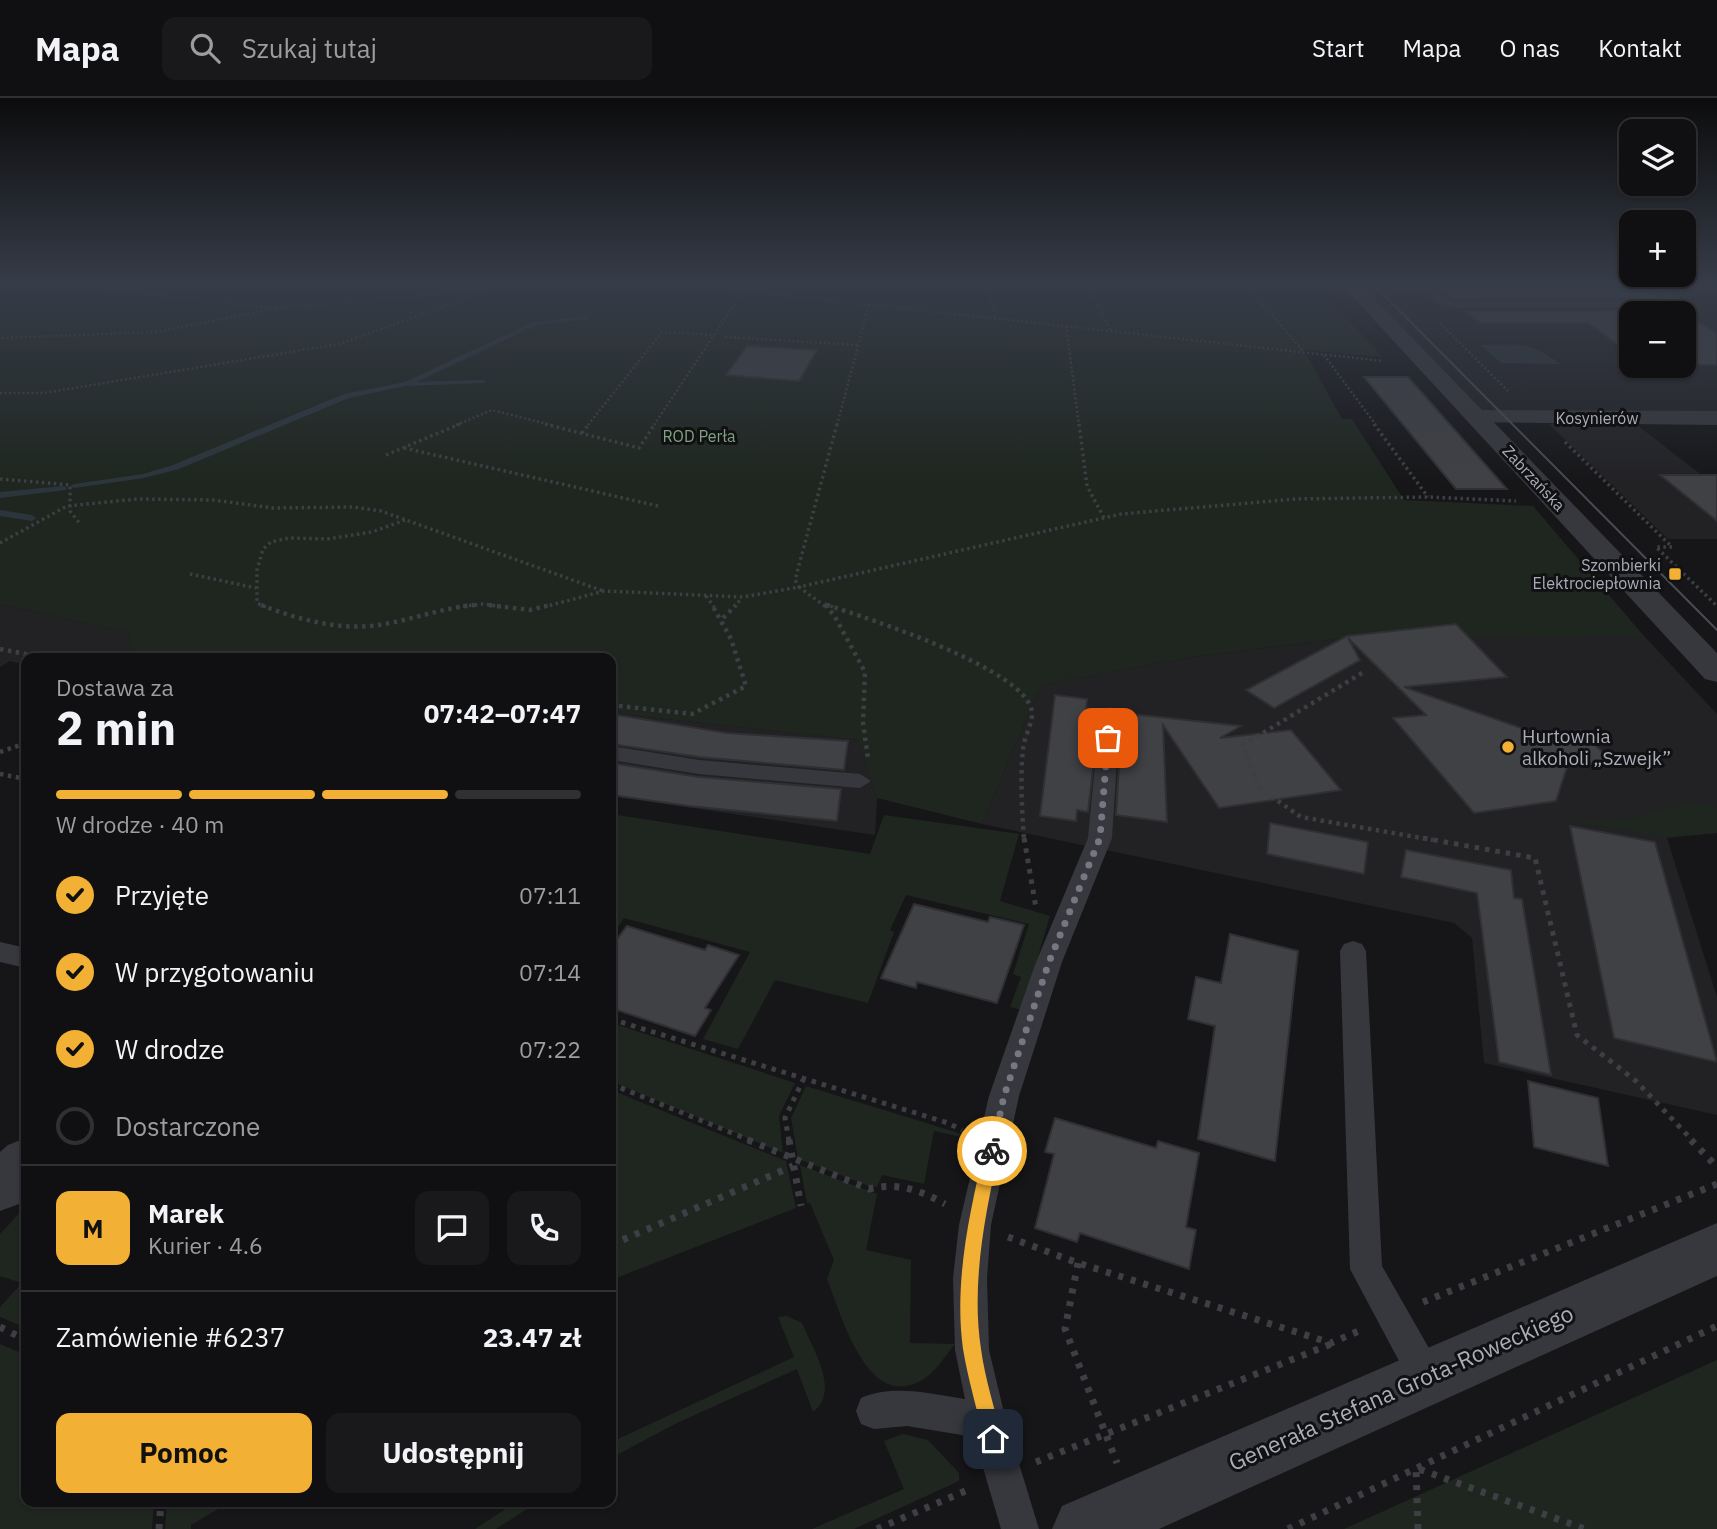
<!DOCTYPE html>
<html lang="pl">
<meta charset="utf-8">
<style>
:root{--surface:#101012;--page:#19191b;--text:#f1f3f6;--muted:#9c9d9f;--line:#303032;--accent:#f2b134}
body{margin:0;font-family:"IBM Plex Sans",sans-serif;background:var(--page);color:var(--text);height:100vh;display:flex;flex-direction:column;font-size:26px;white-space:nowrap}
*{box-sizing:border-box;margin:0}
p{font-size:23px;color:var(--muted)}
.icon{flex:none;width:38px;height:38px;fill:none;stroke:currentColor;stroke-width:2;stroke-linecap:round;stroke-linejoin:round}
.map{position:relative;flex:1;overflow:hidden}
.drawer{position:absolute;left:21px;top:555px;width:595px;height:854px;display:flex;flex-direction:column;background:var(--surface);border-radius:14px;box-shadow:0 2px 5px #0004,0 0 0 2px var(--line)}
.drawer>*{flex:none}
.fabs{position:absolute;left:1619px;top:21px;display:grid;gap:14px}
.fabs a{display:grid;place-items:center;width:77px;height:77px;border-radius:14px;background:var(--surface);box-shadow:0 2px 5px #0004,0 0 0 2px var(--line);font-size:35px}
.pin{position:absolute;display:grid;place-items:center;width:60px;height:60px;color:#fff;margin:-30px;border-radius:14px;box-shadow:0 4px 10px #0006}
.courier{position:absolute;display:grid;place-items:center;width:70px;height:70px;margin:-35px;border:5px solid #f2b134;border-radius:50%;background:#fff;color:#222;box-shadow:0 2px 9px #0007}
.summary em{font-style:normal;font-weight:700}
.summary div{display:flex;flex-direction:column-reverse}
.summary{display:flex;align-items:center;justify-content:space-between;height:119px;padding:0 35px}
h1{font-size:46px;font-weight:700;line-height:52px}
.bar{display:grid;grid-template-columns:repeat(4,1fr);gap:10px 7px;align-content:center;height:84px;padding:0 35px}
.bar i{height:9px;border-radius:5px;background:var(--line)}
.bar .active{background:var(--accent)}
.bar p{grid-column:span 4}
.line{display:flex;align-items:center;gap:18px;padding:0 35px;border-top:2px solid var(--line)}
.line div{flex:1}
.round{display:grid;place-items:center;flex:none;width:74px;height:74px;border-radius:14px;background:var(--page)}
ol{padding:0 35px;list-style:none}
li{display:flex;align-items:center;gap:21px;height:77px}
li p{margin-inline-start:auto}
li .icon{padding:7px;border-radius:50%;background:var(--accent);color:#111;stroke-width:4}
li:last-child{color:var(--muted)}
li i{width:38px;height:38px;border:4px solid var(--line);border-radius:50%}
.primary-button{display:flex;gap:14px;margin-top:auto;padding:14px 35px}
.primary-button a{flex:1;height:80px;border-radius:14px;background:var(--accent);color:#111;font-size:28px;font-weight:700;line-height:80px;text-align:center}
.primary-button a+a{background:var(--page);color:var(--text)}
header{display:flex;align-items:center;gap:42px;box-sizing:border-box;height:98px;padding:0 35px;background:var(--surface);border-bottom:2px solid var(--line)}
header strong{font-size:33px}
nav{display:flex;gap:38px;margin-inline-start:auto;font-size:24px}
.search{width:490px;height:63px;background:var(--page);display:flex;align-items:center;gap:18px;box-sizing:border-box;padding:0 24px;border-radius:14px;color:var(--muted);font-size:26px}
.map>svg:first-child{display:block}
</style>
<header>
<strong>Mapa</strong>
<div class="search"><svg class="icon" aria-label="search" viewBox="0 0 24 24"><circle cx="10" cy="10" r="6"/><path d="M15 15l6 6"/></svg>Szukaj tutaj</div>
<nav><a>Start</a><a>Mapa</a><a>O nas</a><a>Kontakt</a></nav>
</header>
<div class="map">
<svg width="1717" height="1431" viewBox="0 0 1717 1431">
<rect width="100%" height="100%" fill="#161618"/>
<g fill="#222225" fill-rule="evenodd">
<path d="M 1350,186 L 1717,186 L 1717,320 L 1477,319 ZM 1631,215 L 1684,215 L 1684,268 L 1631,268 Z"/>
<polygon points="1549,326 1637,327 1717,389 1717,441 1668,441"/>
<polygon points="0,506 131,535 129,560 26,560 26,567 10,563 0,569"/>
<polygon points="1630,523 1717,616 1717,735 1667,740 1717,899 1717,1017 1484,965 1472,840 1454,825 982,726 1037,596 1045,586 1192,559 1456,526"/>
<polygon points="611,615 858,642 877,700 875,737 611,698"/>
</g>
<g fill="#1e261f">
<polygon points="0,186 1314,186 1383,259 1304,252 1342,321 1352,321 1404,402 1533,408 1644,538 1469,539 1456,526 1192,559 1046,586 1037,596 982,726 877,700 858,642 611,615 611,560 129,560 130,535 0,506"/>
<polygon points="1691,704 1717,708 1717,735 1667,739 1567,723 1634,720"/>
<polygon points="611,716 870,756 884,717 1019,736 1000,803 1050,818 1022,912 1010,909 1021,879 1013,876 1029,826 906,797 890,832 894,834 868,905 775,882 738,951 703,941 750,854 624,820 611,839"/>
<polygon points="612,925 795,985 779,1018 783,1055 611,983"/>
<polygon points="806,988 962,1036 961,1039 934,1033 924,1086 882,1077 877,1089 869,1088 798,1061 791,1020"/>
<polygon points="611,992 786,1063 796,1110 611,1182"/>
<path d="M 800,1067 L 877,1096 L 866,1152 L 911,1162 L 910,1245 L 955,1246 C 945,1258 936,1274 922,1282 C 867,1315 841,1215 827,1181 L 834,1162 L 810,1105 L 807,1105 Z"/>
<polygon points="26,1108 26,1230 0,1219 0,1209 22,1185 0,1178 0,1136"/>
<path d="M 787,1218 L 802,1225 C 812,1250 841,1293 813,1314 L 797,1271 L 677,1325 L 611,1360 L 611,1346 L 620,1340 L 794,1259 L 778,1219 Z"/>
<polygon points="0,1246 26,1257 26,1404 154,1404 152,1431 0,1431"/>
<polygon points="1717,1262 1717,1431 1344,1431"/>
<polygon points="903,1336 928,1342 959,1375 959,1383 854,1431 812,1431 904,1391 884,1343"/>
<polygon points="167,1404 230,1404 191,1427 191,1431 165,1431"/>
<polygon points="516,1404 538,1404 496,1431 475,1431"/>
</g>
<path fill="#2c353c" d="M 1481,247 C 1518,247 1529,242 1560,266 L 1501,265 Z"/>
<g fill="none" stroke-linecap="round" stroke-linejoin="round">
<g fill="#2c353c" fill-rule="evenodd">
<polygon points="587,218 589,221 536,227 417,284 483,282 485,283 485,285 406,288 349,300 179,371 144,380 74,390 70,388 74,386 143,376 173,367 344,296 405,284 533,224"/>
<polygon points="63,388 67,390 66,392 0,400 0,394"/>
<polygon points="0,412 32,417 36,420 32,423 0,418"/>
</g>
</g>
<g fill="#404145" stroke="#303034" stroke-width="2">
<polygon points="1437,189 1641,189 1659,200 1455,201"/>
<polygon points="1679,212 1717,235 1717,267 1684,267 1684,215 1631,215 1631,257 1589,225 1480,225 1465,213"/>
<polygon points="747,248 817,252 799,283 726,277"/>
<polygon points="1364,279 1408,279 1507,391 1456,391"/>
<polygon points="1660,377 1717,377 1717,423"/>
<polygon points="1456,526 1507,579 1404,589 1538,636 1581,632 1611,663 1567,669 1556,703 1474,715 1393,620 1426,617 1348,540 1360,562 1274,610 1246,592 1347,538"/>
<polygon points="1055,597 1087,601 1086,610 1100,612 1088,714 1077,712 1076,723 1040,718"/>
<polygon points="1122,615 1241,628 1220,640 1291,632 1341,692 1219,710 1163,627 1167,724 1116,717"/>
<polygon points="611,616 727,635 848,643 844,672 699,659 611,646"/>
<polygon points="611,665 699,679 841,691 837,723 689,708 611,697"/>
<polygon points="1270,725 1368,744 1364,776 1267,756"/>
<polygon points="1570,728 1655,744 1717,964 1614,940"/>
<polygon points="1406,752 1511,772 1514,800 1522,801 1551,977 1499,964 1477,795 1401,779"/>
<polygon points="914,806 988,824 990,819 1024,827 997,905 917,884 916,890 881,880"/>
<polygon points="627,828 705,852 708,847 739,857 705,910 711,912 695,938 611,910 611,849"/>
<polygon points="1230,836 1298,853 1275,1063 1198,1041 1215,928 1188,921 1196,879 1221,885"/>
<polygon points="1528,983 1598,1000 1608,1068 1534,1049"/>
<polygon points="1055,1020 1156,1050 1158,1043 1199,1055 1186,1129 1196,1132 1189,1171 1080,1135 1077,1144 1035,1130 1054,1056 1045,1054"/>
</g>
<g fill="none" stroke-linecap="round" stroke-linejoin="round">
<g stroke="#3d3f44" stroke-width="2.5" stroke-dasharray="2 2.5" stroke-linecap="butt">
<polyline points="446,186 481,190"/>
<polyline points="681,186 1383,263"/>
<polyline points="838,186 838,192"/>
<polyline points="986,186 996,220"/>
<polyline points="1087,186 1111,233"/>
<polyline points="1245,186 1304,254"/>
<polyline points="0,187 99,191 277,210 156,234 0,240"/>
<polyline points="277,210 546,186"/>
<polyline points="1440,225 1508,293"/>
<polyline points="1066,228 1079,327"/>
<polyline points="725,239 858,247"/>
<polyline points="1324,257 1376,327"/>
<polyline points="0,295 44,295 339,246 492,191"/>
<polyline points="456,327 492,312 551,327"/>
<polyline points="588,327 662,234 713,237"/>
<polyline points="654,327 743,194"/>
<polyline points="837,327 869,207"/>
</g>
<g stroke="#3d3f44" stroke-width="3.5" stroke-dasharray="2.5 3.5" stroke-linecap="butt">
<polyline points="545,326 639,350 655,326"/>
<polyline points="837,326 795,482 799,489 1121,416 1296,401 1428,399 1516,403"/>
<polyline points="1079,326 1087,388 1104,420"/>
<polyline points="1374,326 1428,399"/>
<polyline points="582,335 589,326"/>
<polyline points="1565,344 1672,449 1656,449 1717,508"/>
<polyline points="404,350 658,408"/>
<polyline points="386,357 460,326"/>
<polyline points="0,381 70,387 70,413 80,426"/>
<polyline points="0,445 67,408 137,401 213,402 273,410 353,409 381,413 603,493"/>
<polyline points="190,476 256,490"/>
<polyline points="706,498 714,509"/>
<polyline points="825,506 833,509"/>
<polyline points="266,509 257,505 257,472 263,451 271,444 289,440 327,441 372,434 405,422"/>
<polyline points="457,509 483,506 503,509"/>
<polyline points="544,509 604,493 743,499 799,489 826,509"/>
<polyline points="734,509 742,500"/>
</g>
<g stroke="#3d3f44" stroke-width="4.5" stroke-dasharray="3.5 4.5" stroke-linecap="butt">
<path d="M 261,507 C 297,521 339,533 379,527 C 411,522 442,510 475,507"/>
<polyline points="489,507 530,512 550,507"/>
<polyline points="825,507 834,517 865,574 863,625 868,660"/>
<path d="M 827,507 C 867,520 1027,571 1032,614 C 1033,625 1024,639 1023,651 C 1020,679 1022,713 1024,742"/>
<polyline points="723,520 736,507"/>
<polyline points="0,551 46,560"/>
<polyline points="1362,575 1243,647 1258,689 1301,719 1433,742"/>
<polyline points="611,607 692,616 746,588 731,541 712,507"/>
<polyline points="0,654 26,645"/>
<polyline points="0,676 26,681"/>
</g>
<g stroke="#3d3f44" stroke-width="5" stroke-dasharray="4.5 6" stroke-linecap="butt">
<polyline points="1024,740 1036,810"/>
<polyline points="1423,740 1535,760 1577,937 1636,983 1693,1043"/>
<polyline points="611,921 948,1025 962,1032"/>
<polyline points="611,986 752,1043"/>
<polyline points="789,1043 785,1020 803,982"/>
</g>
<g stroke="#3d3f44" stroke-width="7" stroke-dasharray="5 8" stroke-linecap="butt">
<path d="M 748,1042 L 869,1091 C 897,1084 920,1092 945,1106"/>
<polyline points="789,1042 801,1108"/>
<polyline points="1691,1042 1717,1069"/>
<polyline points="1008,1139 1078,1165 1331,1245 1361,1232"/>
<polyline points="611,1147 793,1068"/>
<polyline points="1078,1165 1065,1231 1117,1365"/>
<polyline points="1423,1204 1717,1086"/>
<polyline points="0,1229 26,1242"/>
<polyline points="1036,1364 1331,1246"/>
<polyline points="159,1431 161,1404"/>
<polyline points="877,1431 970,1391"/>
<polyline points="1288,1431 1717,1228"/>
<polyline points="1418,1431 1416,1370 1585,1431"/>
</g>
<g fill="#37383d" fill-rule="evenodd">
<path d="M 1415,186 C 1432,186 1439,199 1455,204 L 1667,203 L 1642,186 L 1655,186 L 1687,206 L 1681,209 L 1454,210 L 1437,205 Z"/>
<path d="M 1110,609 L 1120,615 L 1112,740 L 1062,864 L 1019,998 L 991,1127 L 987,1180 L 989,1252 L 1006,1323 L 1039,1431 L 1001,1431 L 974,1339 L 907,1328 L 874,1331 L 861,1326 L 856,1313 L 861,1300 C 895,1286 930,1296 965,1301 L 955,1252 L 953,1180 L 959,1127 L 989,998 L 1036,864 L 1088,740 L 1100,615 Z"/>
<polygon points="611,648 699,662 860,676 871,683 860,690 699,676 611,662"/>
<polygon points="1353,843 1362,846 1366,853 1382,1168 1446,1280 1441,1293 1428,1298 1415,1293 1350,1171 1340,853 1344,846"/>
<polygon points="0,844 26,850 26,870 0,864"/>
</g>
<g fill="#37383d" fill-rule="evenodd">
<polygon points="1477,312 1717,313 1717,327 1469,324 1465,319 1469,314"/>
<polygon points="26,1040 26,1098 19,1106 0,1113 0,1054 8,1047"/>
<polygon points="1717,1125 1717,1178 1159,1431 1052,1431 1062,1408"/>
</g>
<polygon fill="#37383d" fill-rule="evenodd" points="1341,186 1360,186 1717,555 1717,584 1705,581"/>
<polyline stroke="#4a4c52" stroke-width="2" points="1373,186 1717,532"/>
</g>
<linearGradient id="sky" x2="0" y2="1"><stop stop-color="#0c0c0d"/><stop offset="0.48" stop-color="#363c48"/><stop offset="1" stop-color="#363c48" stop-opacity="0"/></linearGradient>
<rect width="1717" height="386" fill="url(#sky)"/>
<path fill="#f2b134" d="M 992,1047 L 999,1053 C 985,1117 971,1186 981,1251 C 985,1281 995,1311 1002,1341 L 1000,1347 L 993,1350 L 987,1347 L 984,1341 C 977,1311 968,1281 963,1251 C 954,1185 969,1117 984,1053 Z"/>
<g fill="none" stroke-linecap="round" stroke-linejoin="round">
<polyline stroke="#757880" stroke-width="7" stroke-dasharray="0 12.6" points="992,1053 1004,998 1049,864 1100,740 1108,640"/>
</g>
<g fill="#f2b134" stroke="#111113" stroke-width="2.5">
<rect x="1668" y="469" width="14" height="14" rx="3.5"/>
<circle cx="1508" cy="649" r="7"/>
</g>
<g text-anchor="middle" stroke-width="6" stroke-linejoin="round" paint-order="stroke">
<g font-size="16" fill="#a8adb8" stroke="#111113">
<text x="1597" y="326">Kosynierów</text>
<text transform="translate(1534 380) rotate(47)" y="6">Zabrzańska</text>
</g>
<g font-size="16" fill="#7fa381" stroke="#111113">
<text x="699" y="344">ROD Perła</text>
</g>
<g font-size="16" fill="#a8adb8" stroke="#111113" text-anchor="end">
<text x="1661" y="473">Szombierki<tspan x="1661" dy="18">Elektrociepłownia</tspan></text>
</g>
<g font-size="19" fill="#a8adb8" stroke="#111113" text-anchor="start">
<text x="1522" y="645">Hurtownia<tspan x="1522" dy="22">alkoholi „Szwejk”</tspan></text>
</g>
<g font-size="23" fill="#a8adb8" stroke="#111113">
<text transform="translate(1401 1290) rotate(-24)" y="8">Generała Stefana Grota-Roweckiego</text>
</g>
</g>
</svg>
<div class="fabs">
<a><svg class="icon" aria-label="layers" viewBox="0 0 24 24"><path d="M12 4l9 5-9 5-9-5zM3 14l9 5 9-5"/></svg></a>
<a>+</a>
<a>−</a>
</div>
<div class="pin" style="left:1108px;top:640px;background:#ea580c"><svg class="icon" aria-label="bag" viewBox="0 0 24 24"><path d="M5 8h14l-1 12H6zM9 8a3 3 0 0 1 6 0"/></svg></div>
<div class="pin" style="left:993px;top:1341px;background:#1f2937"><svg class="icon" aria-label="home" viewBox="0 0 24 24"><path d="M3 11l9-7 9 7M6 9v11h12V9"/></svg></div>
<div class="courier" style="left:992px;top:1053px"><svg class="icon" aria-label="bike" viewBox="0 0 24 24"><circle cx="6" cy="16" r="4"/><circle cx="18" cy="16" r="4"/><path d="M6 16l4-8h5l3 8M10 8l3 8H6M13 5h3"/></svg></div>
<section class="drawer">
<div class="summary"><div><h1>2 min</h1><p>Dostawa za</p></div><em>07:42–07:47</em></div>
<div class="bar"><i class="active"></i><i class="active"></i><i class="active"></i><i></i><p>W drodze · 40 m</p></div>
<ol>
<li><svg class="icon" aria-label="check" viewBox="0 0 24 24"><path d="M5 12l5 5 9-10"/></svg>Przyjęte<p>07:11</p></li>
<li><svg class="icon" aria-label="check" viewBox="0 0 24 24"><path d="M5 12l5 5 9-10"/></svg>W przygotowaniu<p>07:14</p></li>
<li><svg class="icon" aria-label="check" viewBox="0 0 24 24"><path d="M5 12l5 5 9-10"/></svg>W drodze<p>07:22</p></li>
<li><i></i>Dostarczone</li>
</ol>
<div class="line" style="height:126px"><b class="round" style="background:var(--accent);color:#111">M</b><div><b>Marek</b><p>Kurier · 4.6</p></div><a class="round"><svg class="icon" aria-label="chat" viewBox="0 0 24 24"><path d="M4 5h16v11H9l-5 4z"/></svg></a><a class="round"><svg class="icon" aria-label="phone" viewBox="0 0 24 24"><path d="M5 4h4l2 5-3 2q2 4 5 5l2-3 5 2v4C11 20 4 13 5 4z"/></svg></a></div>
<div class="line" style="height:91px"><div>Zamówienie #6237</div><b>23.47 zł</b></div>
<div class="primary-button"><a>Pomoc</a><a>Udostępnij</a></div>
</section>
</div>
